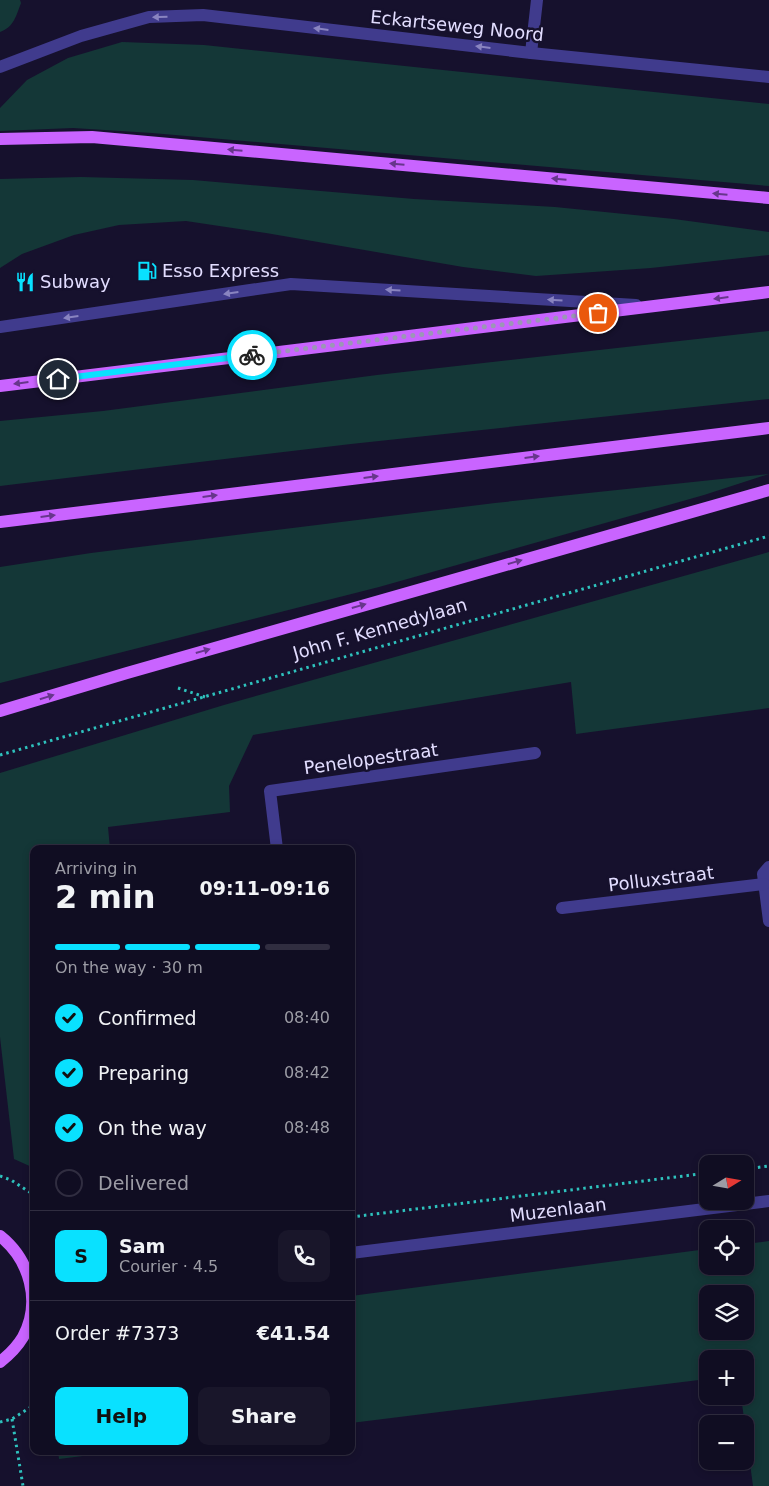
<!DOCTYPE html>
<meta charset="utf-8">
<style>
:root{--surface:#100d22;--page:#19162a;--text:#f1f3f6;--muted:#9c9ca5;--line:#302d40;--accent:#09e1ff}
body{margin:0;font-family:"DejaVu Sans",sans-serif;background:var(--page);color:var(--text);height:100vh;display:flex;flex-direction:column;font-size:19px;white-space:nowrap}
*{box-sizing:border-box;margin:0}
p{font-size:16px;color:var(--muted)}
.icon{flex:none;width:28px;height:28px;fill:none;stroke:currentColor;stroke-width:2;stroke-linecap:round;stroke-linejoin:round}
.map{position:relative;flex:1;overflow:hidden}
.sheet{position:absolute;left:30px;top:845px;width:325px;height:610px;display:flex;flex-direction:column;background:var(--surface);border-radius:10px;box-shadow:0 2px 8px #0003,0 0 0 1px var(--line)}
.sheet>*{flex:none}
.needle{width:32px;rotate:79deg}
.buttons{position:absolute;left:699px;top:1155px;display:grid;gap:10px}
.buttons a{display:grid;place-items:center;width:55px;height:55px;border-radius:10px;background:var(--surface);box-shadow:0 2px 8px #0003,0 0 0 1px var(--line);font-size:25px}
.pin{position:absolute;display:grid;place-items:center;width:42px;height:42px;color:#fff;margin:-21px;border:2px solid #fff;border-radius:50%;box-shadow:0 1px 5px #0007}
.courier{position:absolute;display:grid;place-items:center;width:50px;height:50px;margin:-25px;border:4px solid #09e1ff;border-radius:50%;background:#fff;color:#222;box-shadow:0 1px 6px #0007}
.headline em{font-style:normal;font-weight:700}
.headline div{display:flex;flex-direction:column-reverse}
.headline{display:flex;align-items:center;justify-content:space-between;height:85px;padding:0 25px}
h1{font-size:32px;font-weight:700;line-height:38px}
.bar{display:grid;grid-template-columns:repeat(4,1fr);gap:8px 5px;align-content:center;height:60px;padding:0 25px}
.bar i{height:6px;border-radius:4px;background:var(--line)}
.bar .current{background:var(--accent)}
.bar p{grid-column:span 4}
.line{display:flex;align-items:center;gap:12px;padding:0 25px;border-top:1px solid var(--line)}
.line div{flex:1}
.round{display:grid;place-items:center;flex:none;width:52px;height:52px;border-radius:10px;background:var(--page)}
ol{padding:0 25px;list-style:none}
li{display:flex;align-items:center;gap:15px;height:55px}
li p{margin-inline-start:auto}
li .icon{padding:5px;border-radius:50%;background:var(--accent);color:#111;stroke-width:4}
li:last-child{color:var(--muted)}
li i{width:28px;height:28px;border:2px solid var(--line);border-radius:50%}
.primary-button{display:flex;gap:10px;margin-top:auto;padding:10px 25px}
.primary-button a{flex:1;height:58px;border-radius:10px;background:var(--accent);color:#111;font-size:20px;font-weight:700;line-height:58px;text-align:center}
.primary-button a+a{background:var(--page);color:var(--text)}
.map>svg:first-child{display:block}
</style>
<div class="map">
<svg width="769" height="1486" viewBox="0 0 769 1486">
<rect width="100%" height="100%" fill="#16112d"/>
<g fill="#143737" fill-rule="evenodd">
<path d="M 0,0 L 20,0 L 21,3 C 16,16 14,27 0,32 Z"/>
<polygon points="122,42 204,45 769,104 769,186 152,133 73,128 0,131 0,108 27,80 68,58"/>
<polygon points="81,177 193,180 414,199 555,207 674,219 769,232 769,255 651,268 536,276 463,267 266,233 186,221 119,225 74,235 22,254 0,268 0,179"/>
<polygon points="769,331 769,399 351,444 0,486 0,421 103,411 377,375"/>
<polygon points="769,474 704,495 379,587 0,683 0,567 91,553 495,503"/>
<polygon points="769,552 769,708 576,734 571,682 253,735 229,786 230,812 108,827 110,849 34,849 34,1168 14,1159 0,1037 0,773 224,705"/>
<path d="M 769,1241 L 769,1486 L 753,1486 L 741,1396 L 745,1396 L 745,1359 L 708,1359 L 707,1379 L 351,1423 L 351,1296 L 707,1249 L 708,1266 L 745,1266 L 745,1244 ZM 708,1294 L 745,1294 L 745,1331 L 708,1331 Z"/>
<polygon points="58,1451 123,1451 59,1459"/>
</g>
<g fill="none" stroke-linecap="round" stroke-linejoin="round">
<g stroke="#2ec2bd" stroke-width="3" stroke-dasharray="2.5 4" stroke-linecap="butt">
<polyline points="178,688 205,697"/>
<polyline points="0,755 769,536"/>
<polyline points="745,1169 769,1166"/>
<polyline points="0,1176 11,1180 34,1195"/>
<polyline points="351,1217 708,1173"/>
<polyline points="12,1419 23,1486"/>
<polyline points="0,1422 12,1419 34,1405"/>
</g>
<g stroke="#403b8d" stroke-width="12">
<polyline points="531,53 537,0"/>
<polyline points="0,67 81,36 149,17 203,15 531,53 769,77"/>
<polyline points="0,327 291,284 636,305"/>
<polyline points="277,849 270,791 535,753"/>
<polyline points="769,867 763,874 769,921"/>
<polyline points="562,908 764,884"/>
<polyline points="351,1253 769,1201"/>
</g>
<g stroke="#c964ff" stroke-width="12">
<polyline points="0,139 92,137 769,198"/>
<polyline points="0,386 769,292"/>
<polyline points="0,522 769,428"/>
<polyline points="0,711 127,673 769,490"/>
<path d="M 0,1236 C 30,1260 42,1302 23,1337 C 17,1347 9,1355 0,1362"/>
</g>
</g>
<defs><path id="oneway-solid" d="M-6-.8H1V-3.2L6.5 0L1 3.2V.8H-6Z" transform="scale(1.25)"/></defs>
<g fill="#8984c0">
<use href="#oneway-solid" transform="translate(160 17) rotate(178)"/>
<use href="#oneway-solid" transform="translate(321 29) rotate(-173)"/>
<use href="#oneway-solid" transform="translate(483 47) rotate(-173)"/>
<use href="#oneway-solid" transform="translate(393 290) rotate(-177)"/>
<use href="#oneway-solid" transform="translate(231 293) rotate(172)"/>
<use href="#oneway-solid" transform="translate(555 300) rotate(-177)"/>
<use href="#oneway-solid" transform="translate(71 317) rotate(172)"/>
</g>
<g fill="#67368c">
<use href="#oneway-solid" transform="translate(235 150) rotate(-175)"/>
<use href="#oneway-solid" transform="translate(397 164) rotate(-175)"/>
<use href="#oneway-solid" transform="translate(559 179) rotate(-175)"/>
<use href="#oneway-solid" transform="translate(720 194) rotate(-175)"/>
<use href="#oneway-solid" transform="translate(721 298) rotate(173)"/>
<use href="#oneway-solid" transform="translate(21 383) rotate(173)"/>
<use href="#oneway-solid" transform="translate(532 457) rotate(-7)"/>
<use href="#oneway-solid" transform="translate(371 477) rotate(-7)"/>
<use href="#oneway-solid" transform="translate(210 496) rotate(-7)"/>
<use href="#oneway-solid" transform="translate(48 516) rotate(-7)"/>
<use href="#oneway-solid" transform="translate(515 562) rotate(-16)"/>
<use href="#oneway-solid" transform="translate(359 606) rotate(-16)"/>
<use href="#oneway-solid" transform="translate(203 651) rotate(-16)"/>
<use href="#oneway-solid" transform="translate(47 697) rotate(-17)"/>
</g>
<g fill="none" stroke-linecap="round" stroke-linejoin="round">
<polyline stroke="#9b96b6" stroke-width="5" stroke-dasharray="0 9" points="252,355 598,313"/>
<polyline stroke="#09e1ff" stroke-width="6" points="58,379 252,355"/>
</g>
<defs>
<symbol id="fuel-bare" viewBox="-9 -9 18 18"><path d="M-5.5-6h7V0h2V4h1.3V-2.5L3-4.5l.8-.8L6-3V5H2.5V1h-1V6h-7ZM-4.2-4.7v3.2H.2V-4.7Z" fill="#09e1ff" stroke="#16112d" stroke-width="2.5" paint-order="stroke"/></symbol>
<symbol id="restaurant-bare" viewBox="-9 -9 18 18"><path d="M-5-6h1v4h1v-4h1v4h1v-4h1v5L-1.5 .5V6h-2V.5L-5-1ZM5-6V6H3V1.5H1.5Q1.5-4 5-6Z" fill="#09e1ff" stroke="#16112d" stroke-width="2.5" paint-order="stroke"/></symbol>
</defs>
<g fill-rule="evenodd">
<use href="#fuel-bare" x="133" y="257" width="28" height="28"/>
<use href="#restaurant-bare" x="11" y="268" width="28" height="28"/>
</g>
<g text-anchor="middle" stroke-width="5" stroke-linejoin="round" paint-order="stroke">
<g font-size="18" fill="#e2ddff" stroke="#16112d">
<text transform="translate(457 26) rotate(6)" y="6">Eckartseweg Noord</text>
<text transform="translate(380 629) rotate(-16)" y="6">John F. Kennedylaan</text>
<text transform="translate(371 759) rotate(-8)" y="6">Penelopestraat</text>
<text transform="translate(661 879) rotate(-7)" y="6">Polluxstraat</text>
<text transform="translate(558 1210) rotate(-7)" y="6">Muzenlaan</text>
</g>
<g font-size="18" fill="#e2ddff" stroke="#16112d" text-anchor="start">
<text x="162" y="277">Esso Express</text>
<text x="40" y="288">Subway</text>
</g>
</g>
</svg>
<div class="buttons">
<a><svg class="needle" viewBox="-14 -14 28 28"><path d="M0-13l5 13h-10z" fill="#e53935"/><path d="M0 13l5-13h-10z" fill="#9c9ca5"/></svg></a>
<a><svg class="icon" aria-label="locate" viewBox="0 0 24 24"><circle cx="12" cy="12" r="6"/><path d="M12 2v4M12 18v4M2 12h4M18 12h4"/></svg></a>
<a><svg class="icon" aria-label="layers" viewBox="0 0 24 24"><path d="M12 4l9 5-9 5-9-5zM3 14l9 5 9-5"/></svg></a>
<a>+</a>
<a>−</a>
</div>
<div class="pin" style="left:598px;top:313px;background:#ea580c"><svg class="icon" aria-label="bag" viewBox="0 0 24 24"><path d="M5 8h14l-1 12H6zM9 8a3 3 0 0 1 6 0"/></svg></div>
<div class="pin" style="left:58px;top:379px;background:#1f2937"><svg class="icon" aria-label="home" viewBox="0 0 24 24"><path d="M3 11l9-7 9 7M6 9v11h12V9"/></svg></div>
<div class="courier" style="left:252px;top:355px"><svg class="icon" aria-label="bike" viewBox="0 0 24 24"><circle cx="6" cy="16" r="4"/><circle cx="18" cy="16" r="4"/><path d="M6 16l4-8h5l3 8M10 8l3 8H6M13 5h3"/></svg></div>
<section class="sheet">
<div class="headline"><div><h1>2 min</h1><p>Arriving in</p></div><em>09:11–09:16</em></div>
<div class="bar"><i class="current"></i><i class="current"></i><i class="current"></i><i></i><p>On the way · 30 m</p></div>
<ol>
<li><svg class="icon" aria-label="check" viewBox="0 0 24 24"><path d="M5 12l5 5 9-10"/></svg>Confirmed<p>08:40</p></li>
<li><svg class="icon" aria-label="check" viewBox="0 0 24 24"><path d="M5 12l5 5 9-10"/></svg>Preparing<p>08:42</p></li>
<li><svg class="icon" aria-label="check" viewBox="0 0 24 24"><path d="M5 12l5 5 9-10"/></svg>On the way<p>08:48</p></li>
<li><i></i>Delivered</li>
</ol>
<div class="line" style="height:90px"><b class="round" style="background:var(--accent);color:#111">S</b><div><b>Sam</b><p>Courier · 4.5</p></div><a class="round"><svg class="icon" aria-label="phone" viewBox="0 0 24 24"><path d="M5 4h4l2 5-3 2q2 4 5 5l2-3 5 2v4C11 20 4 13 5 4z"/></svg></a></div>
<div class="line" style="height:65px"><div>Order #7373</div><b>€41.54</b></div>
<div class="primary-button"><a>Help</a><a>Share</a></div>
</section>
</div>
